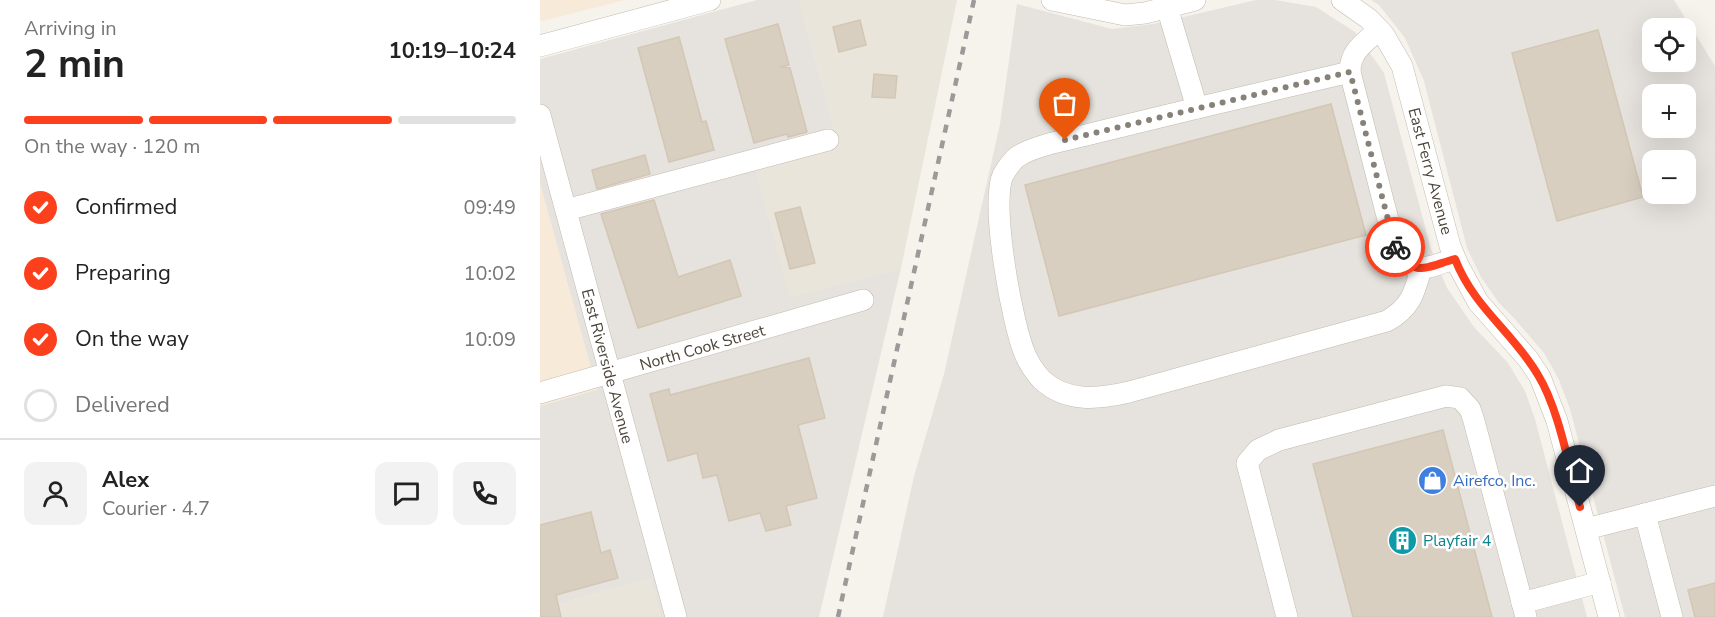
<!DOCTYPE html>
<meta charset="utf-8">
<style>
:root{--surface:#fff;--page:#f2f2f2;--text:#222;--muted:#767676;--line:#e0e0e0;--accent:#fc3f1d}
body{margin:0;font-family:"Nunito Sans",sans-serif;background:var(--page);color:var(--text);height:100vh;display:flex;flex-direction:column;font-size:22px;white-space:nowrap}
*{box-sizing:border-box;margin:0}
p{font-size:20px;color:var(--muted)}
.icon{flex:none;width:33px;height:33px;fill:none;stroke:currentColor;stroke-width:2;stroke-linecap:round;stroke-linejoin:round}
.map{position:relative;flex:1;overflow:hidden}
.panel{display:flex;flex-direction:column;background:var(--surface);width:540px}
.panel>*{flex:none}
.buttons{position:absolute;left:1102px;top:18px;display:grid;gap:12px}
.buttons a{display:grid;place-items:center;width:54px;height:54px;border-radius:12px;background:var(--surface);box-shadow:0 6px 24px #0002;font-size:30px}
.pin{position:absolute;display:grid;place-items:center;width:51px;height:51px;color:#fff;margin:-62px -26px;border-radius:50% 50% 50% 0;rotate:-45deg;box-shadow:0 0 6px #0007}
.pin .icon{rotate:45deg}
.courier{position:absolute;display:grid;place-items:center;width:60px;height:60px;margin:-30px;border:4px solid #fc3f1d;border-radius:50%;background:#fff;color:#222;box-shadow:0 2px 8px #0007}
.summary em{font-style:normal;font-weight:700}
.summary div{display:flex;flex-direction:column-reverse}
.summary{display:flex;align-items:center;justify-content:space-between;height:102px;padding:0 24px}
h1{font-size:39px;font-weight:700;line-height:45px}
.bar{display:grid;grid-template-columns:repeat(4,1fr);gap:9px 6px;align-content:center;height:72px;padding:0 24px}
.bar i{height:8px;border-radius:4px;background:var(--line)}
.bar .selected{background:var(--accent)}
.bar p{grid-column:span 4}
.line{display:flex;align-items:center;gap:15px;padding:0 24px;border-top:2px solid var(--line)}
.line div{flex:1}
.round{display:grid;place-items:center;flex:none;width:63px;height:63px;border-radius:12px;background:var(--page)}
ol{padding:0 24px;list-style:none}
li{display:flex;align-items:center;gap:18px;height:66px}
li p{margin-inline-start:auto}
li .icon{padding:6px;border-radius:50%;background:var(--accent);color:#fff;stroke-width:4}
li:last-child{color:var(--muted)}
li i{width:33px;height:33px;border:3px solid var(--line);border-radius:50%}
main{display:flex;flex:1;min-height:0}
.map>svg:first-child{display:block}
</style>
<main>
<section class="panel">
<div class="summary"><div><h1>2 min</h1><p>Arriving in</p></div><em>10:19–10:24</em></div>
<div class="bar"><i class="selected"></i><i class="selected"></i><i class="selected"></i><i></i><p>On the way · 120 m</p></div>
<ol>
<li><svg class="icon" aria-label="check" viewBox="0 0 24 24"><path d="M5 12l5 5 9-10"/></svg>Confirmed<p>09:49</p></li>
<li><svg class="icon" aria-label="check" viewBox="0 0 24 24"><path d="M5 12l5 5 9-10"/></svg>Preparing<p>10:02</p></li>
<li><svg class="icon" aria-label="check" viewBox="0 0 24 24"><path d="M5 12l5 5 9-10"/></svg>On the way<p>10:09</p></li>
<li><i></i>Delivered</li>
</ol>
<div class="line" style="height:108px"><a class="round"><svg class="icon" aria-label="person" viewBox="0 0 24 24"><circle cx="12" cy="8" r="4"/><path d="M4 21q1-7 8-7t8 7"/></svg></a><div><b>Alex</b><p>Courier · 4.7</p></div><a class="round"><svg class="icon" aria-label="chat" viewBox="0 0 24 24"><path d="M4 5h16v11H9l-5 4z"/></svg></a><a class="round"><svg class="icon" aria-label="phone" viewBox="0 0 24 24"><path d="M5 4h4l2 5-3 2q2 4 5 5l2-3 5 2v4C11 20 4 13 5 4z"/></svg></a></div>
</section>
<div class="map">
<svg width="1175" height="617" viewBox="0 0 1175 617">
<rect width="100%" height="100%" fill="#f6f3ec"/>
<g fill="#eae5da">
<polygon points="259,0 417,0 361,268 250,299 215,165 298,142"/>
<polygon points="110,579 121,617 0,617 0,609"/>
</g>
<g fill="#f7ead8">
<polygon points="0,0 84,0 3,21 0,20"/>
<polygon points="0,183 57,391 0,406"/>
</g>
<g fill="#e6e2dd" fill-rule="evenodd">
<polygon points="217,0 259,0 298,142 215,165 250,298 361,268 279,617 121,617 110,579 0,609 0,406 57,390 0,183 0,59"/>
<polygon points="716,0 735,0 776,7 815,32 844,73 891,249 907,288 934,327 968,363 985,391 995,419 1047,617 343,617 374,476 404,374 460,124 477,4 572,29 613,24"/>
<path d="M 831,0 L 1134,0 L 1175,66 L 1175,617 L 1085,617 L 1030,409 L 1019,380 L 1004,353 L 974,318 L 959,303 L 941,277 L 927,248 L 884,81 L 865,38 L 839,5 ZM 1113,28 L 1146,28 L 1146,62 L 1113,62 ZM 1113,94 L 1146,94 L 1146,128 L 1113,128 ZM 1113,160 L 1146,160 L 1146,194 L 1113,194 Z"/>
</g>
<g fill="#d8cfc1" stroke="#d3c7b4" stroke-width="1.5">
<polygon points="320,20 326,45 299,52 293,27"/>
<polygon points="238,24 249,65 240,67 250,68 267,132 248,137 247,134 214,143 185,39"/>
<polygon points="1058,30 1103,197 1017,221 972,53"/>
<polygon points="139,37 162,122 166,121 174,150 129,162 98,48"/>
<polygon points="334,74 357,76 355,98 332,97"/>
<polygon points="791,104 826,235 519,316 485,185"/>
<polygon points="105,155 110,174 57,189 52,170"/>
<polygon points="114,200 138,277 190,260 201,296 98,328 61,214"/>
<polygon points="260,207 275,263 250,269 235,213"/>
<polygon points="269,358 285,418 258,425 277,498 246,506 251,525 226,531 220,513 189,521 177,475 163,478 157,453 128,461 110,394 129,389 130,395"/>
<polygon points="903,430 952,617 813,617 773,464"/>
<polygon points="51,512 61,553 70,550 78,578 16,595 21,617 0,617 0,525"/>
<polygon points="1175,583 1175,617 1155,617 1148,590"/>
</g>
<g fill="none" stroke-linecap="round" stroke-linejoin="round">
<defs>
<g id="minor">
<polyline points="512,0 585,15 605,13 655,0"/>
<polyline points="802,0 829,19 844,35 862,66 910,246 918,265 938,302 988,359 1000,377 1017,421 1069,617"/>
<polyline points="627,7 657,108 810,72"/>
<path d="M 839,30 C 824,43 810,51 810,72 L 855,247 C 873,279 886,267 915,259"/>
<polyline points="0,46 170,0"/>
<path d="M 657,108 C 619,117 580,127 542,136 C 523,141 493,146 477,157 C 473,160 466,170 463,175 C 450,203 472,324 485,354 C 488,362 496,374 502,380 C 527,403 559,399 589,392 L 847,321 C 871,307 874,294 881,269"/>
<polyline points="0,115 136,617"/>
<polyline points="26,210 288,140"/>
<polyline points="0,393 323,300"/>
<polyline points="1105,514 1175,496"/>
<polyline points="1046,529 1105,514 1132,617"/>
<polyline points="982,603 1060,582"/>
<polyline points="747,617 707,463 718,450 739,440 906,396 920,398 930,409 934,421 986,617"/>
</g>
</defs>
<use href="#minor" stroke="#c2bbae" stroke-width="22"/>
<use href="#minor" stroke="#fff" stroke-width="21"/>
<polyline stroke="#9a9a9a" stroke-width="4.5" stroke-dasharray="8 8" stroke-linecap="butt" points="298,617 434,0"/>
</g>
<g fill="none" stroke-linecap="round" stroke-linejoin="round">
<polyline stroke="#878178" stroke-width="6" stroke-dasharray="0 10.8" points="525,140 810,72 855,247"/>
<path stroke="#fc3f1d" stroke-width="8" d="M 855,247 C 873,279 886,267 915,259 C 934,308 973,332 998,375 C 1019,409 1029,468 1040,507"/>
</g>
<defs>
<symbol id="shop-disc" viewBox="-11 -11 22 22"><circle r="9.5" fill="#3f7fe0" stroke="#fff"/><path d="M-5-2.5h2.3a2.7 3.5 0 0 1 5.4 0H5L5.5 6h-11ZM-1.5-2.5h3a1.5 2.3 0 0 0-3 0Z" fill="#fff"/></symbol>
<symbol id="building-disc" viewBox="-11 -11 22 22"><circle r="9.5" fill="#0f9aa8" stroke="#fff"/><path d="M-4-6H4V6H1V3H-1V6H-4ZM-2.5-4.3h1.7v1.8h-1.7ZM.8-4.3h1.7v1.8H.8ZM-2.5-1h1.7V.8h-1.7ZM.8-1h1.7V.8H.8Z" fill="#fff"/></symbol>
</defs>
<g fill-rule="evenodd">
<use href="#shop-disc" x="876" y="464" width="33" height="33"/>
<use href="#building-disc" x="846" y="524" width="33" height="33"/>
</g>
<g text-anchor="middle" stroke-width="5" stroke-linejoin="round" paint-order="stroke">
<g font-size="16" fill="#4b4439" stroke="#fff">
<text transform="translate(891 171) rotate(75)" y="6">East Ferry Avenue</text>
<text transform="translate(162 347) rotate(-16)" y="6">North Cook Street</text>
<text transform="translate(68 366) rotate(75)" y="6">East Riverside Avenue</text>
</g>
<g font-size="16" fill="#366cbe" stroke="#fff" text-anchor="start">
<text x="913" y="486">Airefco, Inc.</text>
</g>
<g font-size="16" fill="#0d838f" stroke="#fff" text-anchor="start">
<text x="883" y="546">Playfair 4</text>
</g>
</g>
</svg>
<div class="buttons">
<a><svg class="icon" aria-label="locate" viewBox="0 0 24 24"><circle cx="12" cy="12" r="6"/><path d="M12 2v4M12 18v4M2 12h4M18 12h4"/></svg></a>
<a>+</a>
<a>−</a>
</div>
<div class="pin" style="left:525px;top:140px;background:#ea580c"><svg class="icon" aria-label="bag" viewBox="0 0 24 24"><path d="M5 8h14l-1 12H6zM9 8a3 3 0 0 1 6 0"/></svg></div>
<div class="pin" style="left:1040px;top:507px;background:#1f2937"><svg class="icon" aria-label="home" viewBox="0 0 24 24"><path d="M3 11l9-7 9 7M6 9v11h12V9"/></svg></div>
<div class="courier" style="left:855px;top:247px"><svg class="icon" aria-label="bike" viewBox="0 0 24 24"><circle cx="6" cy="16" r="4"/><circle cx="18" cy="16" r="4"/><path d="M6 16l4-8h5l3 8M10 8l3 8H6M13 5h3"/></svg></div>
</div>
</main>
